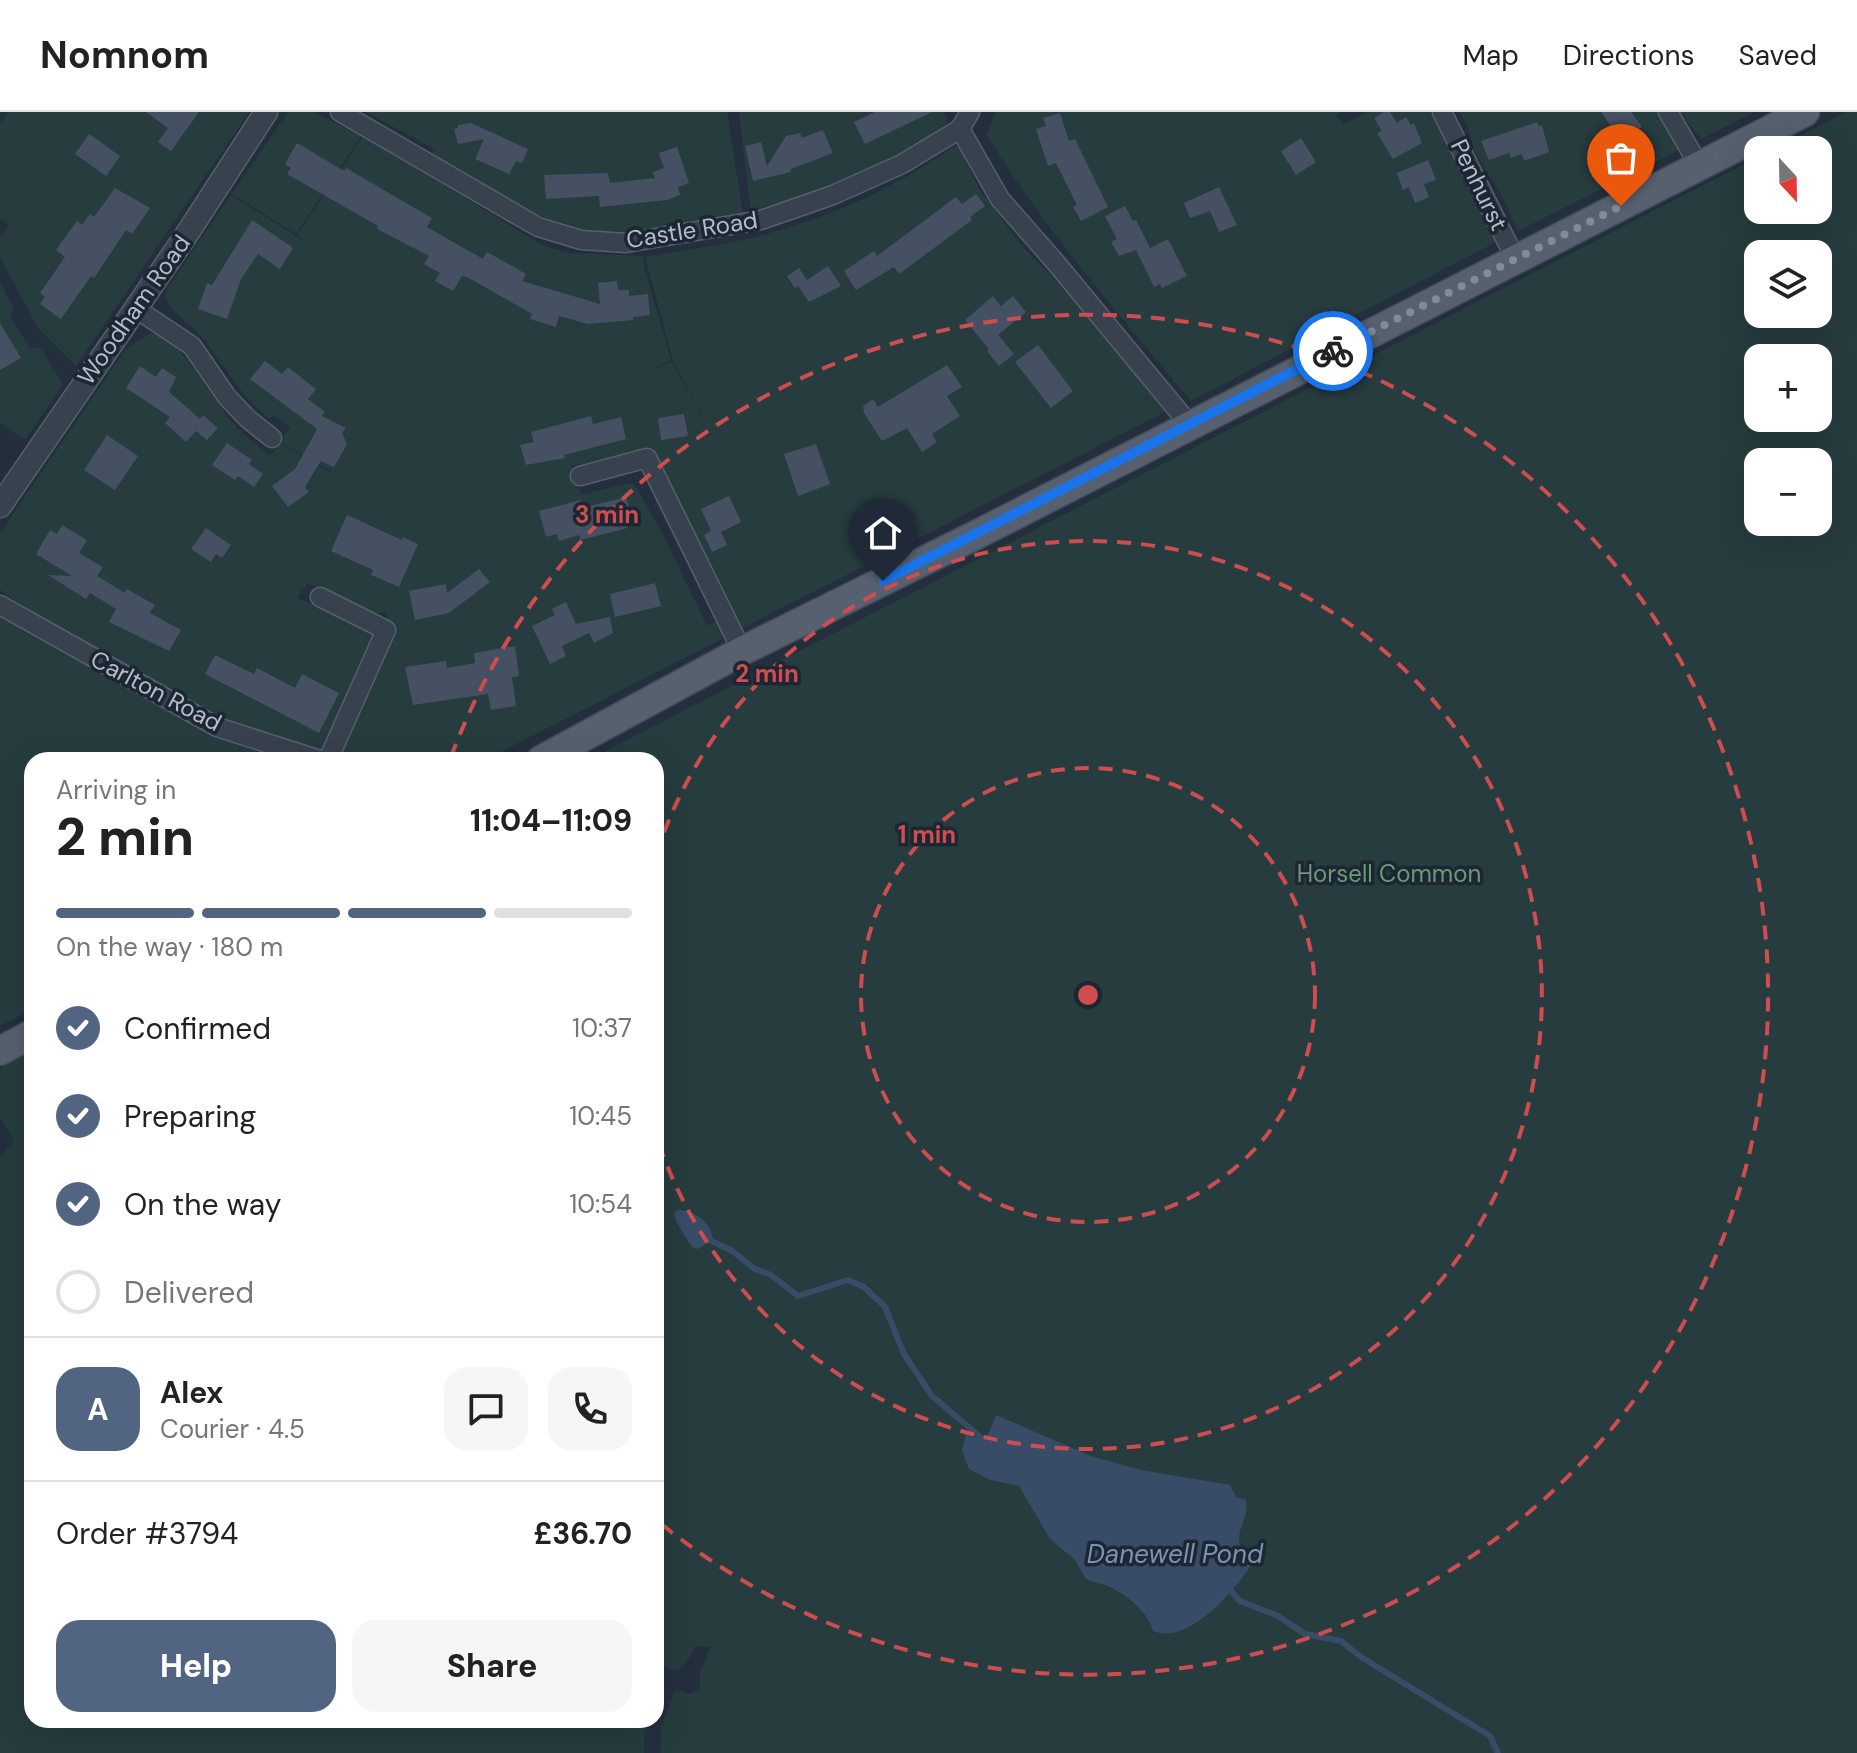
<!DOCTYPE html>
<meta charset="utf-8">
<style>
:root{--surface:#fff;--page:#f6f6f6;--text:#222;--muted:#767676;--line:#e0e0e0;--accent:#516482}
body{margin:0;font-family:"DM Sans",sans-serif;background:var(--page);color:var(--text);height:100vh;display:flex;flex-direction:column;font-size:30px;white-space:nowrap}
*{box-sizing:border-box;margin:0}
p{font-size:26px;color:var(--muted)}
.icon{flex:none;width:44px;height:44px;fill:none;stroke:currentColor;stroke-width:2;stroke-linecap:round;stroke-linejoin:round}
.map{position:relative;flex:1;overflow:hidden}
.details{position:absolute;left:24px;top:640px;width:640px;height:976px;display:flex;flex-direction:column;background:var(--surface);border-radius:24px;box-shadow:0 8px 32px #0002}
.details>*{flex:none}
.needle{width:52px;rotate:158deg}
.fabs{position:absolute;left:1744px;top:24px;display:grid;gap:16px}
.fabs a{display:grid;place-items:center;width:88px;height:88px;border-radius:16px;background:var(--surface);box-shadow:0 8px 32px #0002;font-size:40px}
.pin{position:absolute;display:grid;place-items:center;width:68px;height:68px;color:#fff;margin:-82px -34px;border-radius:50% 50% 50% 0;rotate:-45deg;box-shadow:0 0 8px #0007}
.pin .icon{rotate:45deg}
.courier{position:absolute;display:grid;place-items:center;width:80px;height:80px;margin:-40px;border:6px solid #1a73e8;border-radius:50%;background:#fff;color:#222;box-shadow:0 2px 10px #0007}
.headline em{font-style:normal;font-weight:800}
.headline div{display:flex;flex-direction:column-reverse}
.headline{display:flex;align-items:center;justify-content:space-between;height:136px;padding:0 32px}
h1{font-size:52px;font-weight:800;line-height:60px}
.bar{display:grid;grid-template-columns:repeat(4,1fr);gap:12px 8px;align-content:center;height:96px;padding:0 32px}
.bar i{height:10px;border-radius:6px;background:var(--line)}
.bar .current{background:var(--accent)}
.bar p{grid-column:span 4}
.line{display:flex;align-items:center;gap:20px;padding:0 32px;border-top:2px solid var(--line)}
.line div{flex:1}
.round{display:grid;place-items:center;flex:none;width:84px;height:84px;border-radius:24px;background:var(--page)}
ol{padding:0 32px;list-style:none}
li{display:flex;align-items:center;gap:24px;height:88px}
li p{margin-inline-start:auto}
li .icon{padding:8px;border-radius:50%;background:var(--accent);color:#fff;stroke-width:4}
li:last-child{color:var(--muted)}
li i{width:44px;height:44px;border:4px solid var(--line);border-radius:50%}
.primary-button{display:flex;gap:16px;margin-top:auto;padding:16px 32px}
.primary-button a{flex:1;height:92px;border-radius:24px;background:var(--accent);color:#fff;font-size:32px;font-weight:800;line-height:92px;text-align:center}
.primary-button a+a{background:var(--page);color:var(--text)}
header{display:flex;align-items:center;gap:48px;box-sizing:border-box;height:112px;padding:0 40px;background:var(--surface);border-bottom:2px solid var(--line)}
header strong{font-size:38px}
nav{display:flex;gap:44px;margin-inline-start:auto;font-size:28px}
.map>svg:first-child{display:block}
</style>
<header>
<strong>Nomnom</strong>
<nav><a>Map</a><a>Directions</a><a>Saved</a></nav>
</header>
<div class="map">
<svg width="1857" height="1641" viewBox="0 0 1857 1641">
<rect width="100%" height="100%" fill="#242f3e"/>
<g fill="#263c3f" fill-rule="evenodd">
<polygon points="8,0 249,0 76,254 39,217 0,146 0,125 9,113 0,107 0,12"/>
<polygon points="288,0 314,0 361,24 296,122 232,82"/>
<polygon points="366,0 727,0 744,107 656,122 598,124 565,115 516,92 432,45 434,37"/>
<path d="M 739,0 L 944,0 L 948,7 C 933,42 790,88 751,99 Z"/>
<path d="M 995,0 L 1342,0 L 1336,3 L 1343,13 L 1367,0 L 1431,0 L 1498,129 L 1191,289 C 1120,203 1045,119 987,23 Z"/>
<polygon points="1459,0 1658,0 1679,38 1518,119 1500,80 1474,39 1467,12"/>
<polygon points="1680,0 1754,0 1701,27"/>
<path d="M 1846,0 L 1857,0 L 1857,1641 L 661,1641 L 661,1614 L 675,1578 L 689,1582 L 700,1578 L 700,1560 L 711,1535 L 695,1534 L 688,1549 L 676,1559 L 660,1554 L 656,1548 L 656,648 L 588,648 L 1758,45 L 1758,98 L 1818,98 L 1818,38 L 1772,38 ZM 1758,142 L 1818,142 L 1818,202 L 1758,202 ZM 1758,246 L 1818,246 L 1818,306 L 1758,306 ZM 1758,350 L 1818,350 L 1818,410 L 1758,410 Z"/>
<path d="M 363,24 L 544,134 L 571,141 L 643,144 L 645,158 L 671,248 L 653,257 L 672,250 L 714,325 L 673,249 L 645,145 C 689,137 734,132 777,119 C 840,101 899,73 953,35 L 959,35 L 980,78 L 1023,135 L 1079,193 L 1165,300 L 485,648 L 344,648 L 337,646 L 393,523 L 386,501 L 367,500 L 308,471 L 297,486 L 367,516 L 375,528 L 324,642 L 207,602 L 56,515 L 0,478 L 0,421 L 125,238 L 151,221 C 185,228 209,286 233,311 C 244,323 257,334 270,344 L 280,330 L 302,344 L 295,356 L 311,366 L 319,354 L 338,363 L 280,330 L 290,315 L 275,304 L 269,306 C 237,284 222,245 195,218 C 185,208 170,199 165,185 L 168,175 L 231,83 L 307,131 L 297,123 ZM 649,336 L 732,501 L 707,514 L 664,424 L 634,372 L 627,371 L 581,383 L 571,354 Z"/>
<polygon points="0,170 14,197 10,205 30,237 37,235 42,238 63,272 25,328 0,310"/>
<polygon points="0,504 260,641 281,648 32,648 32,897 0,914"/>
<polygon points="32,940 32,1608 645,1608 644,1641 0,1641 0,1046 14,1029 0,1005 0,957"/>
</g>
<g fill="#394c67">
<path d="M 678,1098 C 695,1099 710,1109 713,1127 L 698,1137 L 692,1135 C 686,1126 675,1110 674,1101 Z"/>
<path d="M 996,1303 L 1091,1344 L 1141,1358 L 1230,1373 L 1236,1385 L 1246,1388 C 1250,1405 1235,1417 1240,1435 L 1254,1439 L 1255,1447 C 1238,1475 1190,1534 1153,1519 C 1148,1499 1125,1481 1105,1473 C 1099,1471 1092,1470 1086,1467 L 1075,1448 L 1050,1427 L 1019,1374 L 990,1368 L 969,1357 L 962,1339 L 966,1323 L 986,1328 Z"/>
</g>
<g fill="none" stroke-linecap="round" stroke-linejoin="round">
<g stroke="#394c67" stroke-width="6">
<polyline points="711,1129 731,1138 755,1157 771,1163 798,1184 848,1168 864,1175 885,1195 904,1242 932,1284 991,1334"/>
<polyline points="1231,1479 1240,1489 1278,1504 1305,1522 1341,1529 1361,1545 1490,1624 1498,1641"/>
</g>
</g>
<g fill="#455162">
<polygon points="146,0 199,0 171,39 158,30 168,16"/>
<polygon points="875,0 932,0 865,32 854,10"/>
<polygon points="1384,0 1390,0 1397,11 1406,5 1411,13 1414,11 1422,31 1393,47 1377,21 1382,19 1374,6"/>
<polygon points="1601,0 1631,0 1642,15 1622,30"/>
<polygon points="1060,1 1069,29 1075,27 1108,95 1081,109 1073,95 1077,93 1056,51 1048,54 1036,17 1046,14 1043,6"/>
<polygon points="1537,10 1539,14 1542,13 1549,40 1524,49 1522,42 1511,46 1509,41 1489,48 1481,29"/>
<polygon points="471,11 528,37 522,51 516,49 509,62 475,47 484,27 458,32 454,17 458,16 458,13"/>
<polygon points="823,18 833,41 791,57 791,60 753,69 745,34 761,30 767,54 786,24 800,21 802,26"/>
<polygon points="89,22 120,44 106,64 75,42"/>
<polygon points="1301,26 1316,50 1296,63 1281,39"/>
<polygon points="297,31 344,59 346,56 432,106 427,115 483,147 487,140 526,162 522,169 600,192 598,171 617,169 618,178 629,178 629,184 648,182 650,203 633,205 633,208 588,212 559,204 556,215 530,207 532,202 467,165 462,164 453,179 435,169 440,161 424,152 429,144 377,117 378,114 287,62 291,56 285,52"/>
<polygon points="677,35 689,71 678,75 680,83 667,88 600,95 599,84 546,87 544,63 608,61 610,71 655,66 653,60 664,56 659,41"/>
<polygon points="1428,48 1436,68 1424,72 1429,85 1415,91 1409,75 1403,78 1397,61"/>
<polygon points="1219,75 1237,113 1219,120 1210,99 1190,106 1184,91"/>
<polygon points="115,76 150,96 132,122 126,118 94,166 91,164 61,207 40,192 45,185 40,181 65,145 56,138 77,109 82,113 90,102 94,105"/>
<polygon points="976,82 985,94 970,105 972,108 899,162 894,155 856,178 844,159 874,139 877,144 956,85 962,92"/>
<polygon points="1125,94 1133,109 1136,108 1150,136 1168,127 1187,164 1162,176 1160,172 1154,175 1136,138 1119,144 1111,130 1117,127 1105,104"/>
<polygon points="252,108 293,136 280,157 258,142 241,167 227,207 198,197 207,171 212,173"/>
<polygon points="828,154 841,174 809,190 798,174 795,176 787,164 799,156 807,168"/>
<polygon points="993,184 1001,194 1013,184 1026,200 998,223 1014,242 999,254 987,239 989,237 965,208"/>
<polygon points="0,211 21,246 0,258"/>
<polygon points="1038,233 1073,279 1051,296 1015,250"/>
<polygon points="265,249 282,262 288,255 316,277 308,287 325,300 322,304 346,316 342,321 347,332 334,355 321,349 305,375 309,380 288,395 272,374 295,357 317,317 250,267"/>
<polygon points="947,253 962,275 947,284 960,304 932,322 937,330 922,340 907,316 882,329 864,301 863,294 873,287 878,295"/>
<polygon points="140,254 156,265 162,256 176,265 169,280 200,307 203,303 218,316 207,328 196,319 186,330 165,311 170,305 126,276"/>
<polygon points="684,302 688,324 661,328 658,306"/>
<polygon points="591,304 593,312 621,305 626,327 564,343 565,346 526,353 520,333 534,330 531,320"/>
<polygon points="107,323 138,344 115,378 84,358"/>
<polygon points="227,331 252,348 249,352 263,362 254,375 238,364 235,368 212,353"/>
<polygon points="816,332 830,372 798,384 784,342"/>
<polygon points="729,384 741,410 721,420 727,433 712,440 704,423 711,419 701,397"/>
<polygon points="626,385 631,404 625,406 627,416 581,428 579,423 559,429 557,422 546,425 539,399 581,388 583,396"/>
<polygon points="347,403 402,428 403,425 418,432 399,475 371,463 373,458 331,439"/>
<polygon points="62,413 87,428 79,441 103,455 97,464 125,481 127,477 155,493 150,501 181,518 169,539 109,510 116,497 90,481 86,487 48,463 72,464 36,442 50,418 57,422"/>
<polygon points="206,416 231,433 222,446 216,442 211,450 191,437"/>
<polygon points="479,457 490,470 449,501 415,508 409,479 446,472 447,481"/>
<polygon points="655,471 661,494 615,505 610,482"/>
<polygon points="566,490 576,512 610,505 613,521 594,531 589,521 562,534 566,544 550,552 532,514 555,503 552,497"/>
<polygon points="515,534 519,564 512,565 516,594 491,598 488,582 413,593 405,555 446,549 447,556 475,551 474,541"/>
<polygon points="215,543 254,562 257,556 295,576 302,562 339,581 319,621 205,562"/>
</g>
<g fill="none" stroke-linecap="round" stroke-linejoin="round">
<defs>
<g id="minor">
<polyline points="340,0 538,115 581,128 626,131 761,108 833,83 902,52 960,17 970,0"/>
<polyline points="1442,0 1515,146"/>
<polyline points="1668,0 1700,55"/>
<polyline points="960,17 1000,87 1056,151 1189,312"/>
<polyline points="135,196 192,234 227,285 248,307 272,326"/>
<polyline points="580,364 647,346 742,539"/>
<polyline points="320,485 386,518 328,648"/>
<polyline points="0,493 217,615 320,648"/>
</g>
<polyline id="tertiary" points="0,394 185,125 266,0"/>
<g id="primary">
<polyline points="541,648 742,539 968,427 1805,0"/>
<polyline points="0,939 32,922"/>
</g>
</defs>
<use href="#minor" stroke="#565f6c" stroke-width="21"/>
<use href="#tertiary" stroke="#565f6c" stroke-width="25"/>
<use href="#primary" stroke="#414a57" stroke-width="31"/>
<use href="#minor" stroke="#38414e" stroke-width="18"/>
<use href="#tertiary" stroke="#38414e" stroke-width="22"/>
<use href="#primary" stroke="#56606e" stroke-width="28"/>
</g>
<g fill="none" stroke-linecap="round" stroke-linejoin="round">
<polyline stroke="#828b98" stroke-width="8" stroke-dasharray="0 14.4" points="1333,239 1621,94"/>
<polyline stroke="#1a73e8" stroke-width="10" points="883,469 1333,239"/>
</g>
<g fill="none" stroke="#ce4d50" stroke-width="4" stroke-dasharray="14 10">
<circle cx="1088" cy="883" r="227"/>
<path d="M656 743A454 454 0 1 1 656 1023"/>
<path d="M451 645A680 680 0 1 1 660 1411"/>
</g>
<g text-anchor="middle" stroke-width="7" stroke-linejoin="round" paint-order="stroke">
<g font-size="24" fill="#b4bcc9" stroke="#1d2633">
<text transform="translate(1479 73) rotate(64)" y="8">Penhurst</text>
<text transform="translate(692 118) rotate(-9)" y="8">Castle Road</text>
<text transform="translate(134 198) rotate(-55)" y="8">Woodham Road</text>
<text transform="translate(156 579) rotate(28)" y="8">Carlton Road</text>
</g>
<g font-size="24" fill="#6b9a76" stroke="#1d2633">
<text x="1389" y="770">Horsell Common</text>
</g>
<g font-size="26" font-style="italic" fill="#7c92b1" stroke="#1d2633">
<text x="1175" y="1451">Danewell Pond</text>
</g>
</g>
<circle cx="1088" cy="883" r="12" fill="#ce4d50" stroke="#1d2633" stroke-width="4"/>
<g font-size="24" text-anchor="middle" font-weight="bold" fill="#ce4d50" stroke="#1d2633" stroke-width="7" stroke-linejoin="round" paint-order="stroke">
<text x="607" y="411">3 min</text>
<text x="767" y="570">2 min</text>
<text x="927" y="731">1 min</text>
</g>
</svg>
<div class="fabs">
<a><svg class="needle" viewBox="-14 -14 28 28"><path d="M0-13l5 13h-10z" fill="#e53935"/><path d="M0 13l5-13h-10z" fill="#767676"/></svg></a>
<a><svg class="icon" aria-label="layers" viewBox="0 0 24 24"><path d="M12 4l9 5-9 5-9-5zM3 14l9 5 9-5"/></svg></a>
<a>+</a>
<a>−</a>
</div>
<div class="pin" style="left:1621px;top:94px;background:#ea580c"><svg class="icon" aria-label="bag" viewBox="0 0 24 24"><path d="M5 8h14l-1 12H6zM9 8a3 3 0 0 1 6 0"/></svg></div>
<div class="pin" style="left:883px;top:469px;background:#1f2937"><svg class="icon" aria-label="home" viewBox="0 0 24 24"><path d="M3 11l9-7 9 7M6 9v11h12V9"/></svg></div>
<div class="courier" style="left:1333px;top:239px"><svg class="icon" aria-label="bike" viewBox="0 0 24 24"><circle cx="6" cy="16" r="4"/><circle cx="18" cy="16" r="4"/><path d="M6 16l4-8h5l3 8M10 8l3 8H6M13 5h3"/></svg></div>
<section class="details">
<div class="headline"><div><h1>2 min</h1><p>Arriving in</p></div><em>11:04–11:09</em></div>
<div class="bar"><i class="current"></i><i class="current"></i><i class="current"></i><i></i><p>On the way · 180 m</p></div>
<ol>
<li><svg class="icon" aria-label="check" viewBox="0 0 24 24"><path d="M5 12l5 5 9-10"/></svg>Confirmed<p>10:37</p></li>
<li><svg class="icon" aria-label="check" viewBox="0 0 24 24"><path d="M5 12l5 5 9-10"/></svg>Preparing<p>10:45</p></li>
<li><svg class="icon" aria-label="check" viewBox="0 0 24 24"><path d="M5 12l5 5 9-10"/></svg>On the way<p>10:54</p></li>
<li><i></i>Delivered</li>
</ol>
<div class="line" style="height:144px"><b class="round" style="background:var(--accent);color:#fff">A</b><div><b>Alex</b><p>Courier · 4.5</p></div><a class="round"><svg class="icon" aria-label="chat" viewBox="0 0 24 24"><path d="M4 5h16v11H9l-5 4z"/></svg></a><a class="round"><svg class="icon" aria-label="phone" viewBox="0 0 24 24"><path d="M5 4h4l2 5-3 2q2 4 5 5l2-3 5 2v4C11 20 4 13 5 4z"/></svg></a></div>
<div class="line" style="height:104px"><div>Order #3794</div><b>£36.70</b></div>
<div class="primary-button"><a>Help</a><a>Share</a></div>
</section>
</div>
